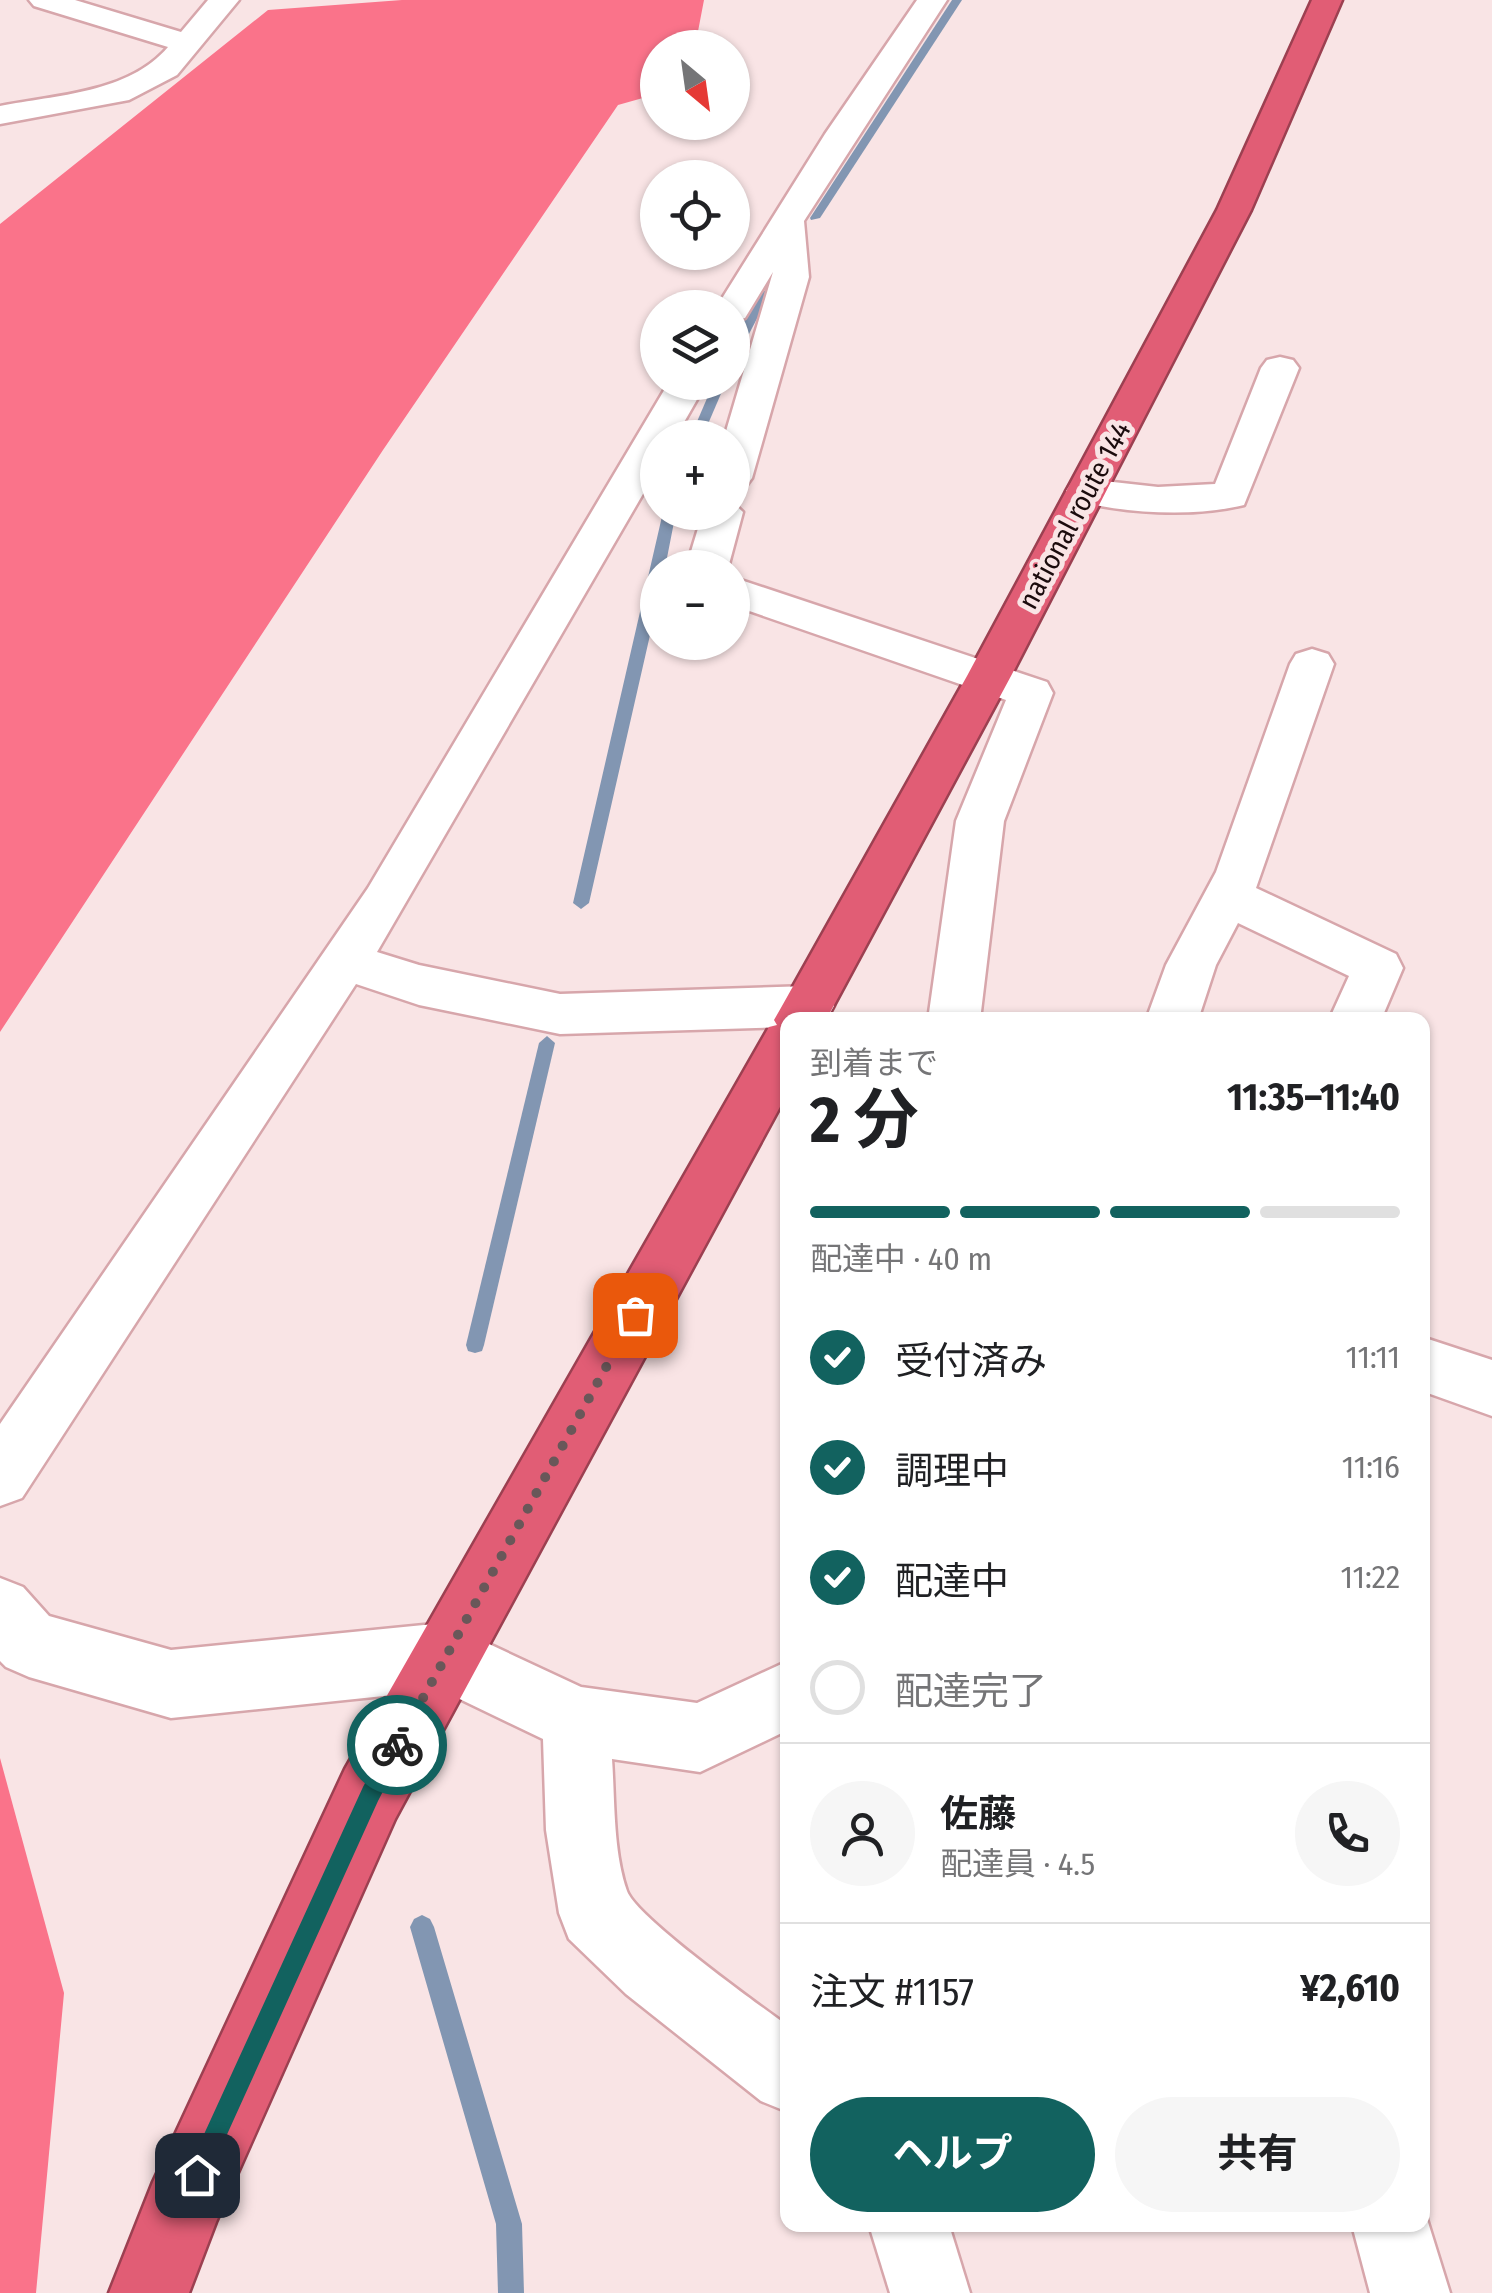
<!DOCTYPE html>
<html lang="ja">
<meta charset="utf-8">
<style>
:root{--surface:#fff;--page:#f6f6f6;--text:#202124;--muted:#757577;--line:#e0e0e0;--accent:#12625f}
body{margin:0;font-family:"Fira Sans Condensed","Noto Sans JP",sans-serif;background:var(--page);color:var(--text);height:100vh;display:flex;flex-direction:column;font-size:38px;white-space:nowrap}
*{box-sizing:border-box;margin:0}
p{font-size:32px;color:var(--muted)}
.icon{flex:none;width:55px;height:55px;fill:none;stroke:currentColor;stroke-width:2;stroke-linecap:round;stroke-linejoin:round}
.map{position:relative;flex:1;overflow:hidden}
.side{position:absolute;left:780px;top:1012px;width:650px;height:1220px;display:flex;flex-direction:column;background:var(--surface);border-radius:20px;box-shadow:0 2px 8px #0004}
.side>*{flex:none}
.needle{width:65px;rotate:151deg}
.tools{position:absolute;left:640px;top:30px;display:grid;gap:20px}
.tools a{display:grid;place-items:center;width:110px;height:110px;border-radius:50%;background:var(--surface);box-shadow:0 2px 8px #0004;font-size:50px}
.pin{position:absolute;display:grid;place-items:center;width:85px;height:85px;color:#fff;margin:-42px;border-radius:20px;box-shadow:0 5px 15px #0006}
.courier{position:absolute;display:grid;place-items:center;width:100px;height:100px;margin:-50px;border:8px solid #12625f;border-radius:50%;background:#fff;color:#222;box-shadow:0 2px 12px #0007}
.head em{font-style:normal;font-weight:700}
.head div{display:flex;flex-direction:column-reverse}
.head{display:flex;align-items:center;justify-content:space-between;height:170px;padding:0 30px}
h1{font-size:65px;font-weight:700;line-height:75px}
.bar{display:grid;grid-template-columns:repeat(4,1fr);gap:15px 10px;align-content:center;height:120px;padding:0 30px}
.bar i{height:12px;border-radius:8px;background:var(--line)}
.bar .current{background:var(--accent)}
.bar p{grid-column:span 4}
.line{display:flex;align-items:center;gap:25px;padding:0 30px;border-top:2px solid var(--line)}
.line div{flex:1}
.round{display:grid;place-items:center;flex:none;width:105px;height:105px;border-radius:52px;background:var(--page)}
ol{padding:0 30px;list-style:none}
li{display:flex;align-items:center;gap:30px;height:110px}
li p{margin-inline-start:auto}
li .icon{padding:10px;border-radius:50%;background:var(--accent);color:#fff;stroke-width:4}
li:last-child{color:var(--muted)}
li i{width:55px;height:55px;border:5px solid var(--line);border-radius:50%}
.primary-button{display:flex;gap:20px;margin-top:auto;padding:20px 30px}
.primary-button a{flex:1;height:115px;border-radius:60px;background:var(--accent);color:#fff;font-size:40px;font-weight:700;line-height:115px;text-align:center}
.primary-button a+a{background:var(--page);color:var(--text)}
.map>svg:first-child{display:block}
</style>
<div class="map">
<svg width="1492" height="2293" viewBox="0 0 1492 2293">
<rect width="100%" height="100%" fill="#f9e4e5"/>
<g fill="#fa738a">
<polygon points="402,0 704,0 695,47 658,48 657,94 618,105 383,450 0,1032 0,224 268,10"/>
<polygon points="0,1758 64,1993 36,2293 0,2293"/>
</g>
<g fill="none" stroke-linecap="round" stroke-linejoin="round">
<g fill="#8296b2" fill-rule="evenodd">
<polygon points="952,0 962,0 820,218 811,220 810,218"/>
<polygon points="761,290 771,292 738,355 732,358 732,343"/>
<polygon points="714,382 726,382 702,438 690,438"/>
<polygon points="663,512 676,512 665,568 658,568 658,600 589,903 581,909 573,903"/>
<polygon points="547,1036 555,1043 484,1345 482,1351 475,1353 468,1351 466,1345 539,1043"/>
<polygon points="422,1915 430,1919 434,1927 522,2224 524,2293 498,2293 496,2224 410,1927 414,1919"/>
</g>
<defs>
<g id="minor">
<path d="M 29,0 L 75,0 L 181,32 L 208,0 L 239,0 L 177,75 L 129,100 L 0,124 L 0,106 C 56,95 129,93 168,47 L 34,6 Z"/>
<polygon points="917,0 947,0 804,221 809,277 752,478 746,486 732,490 732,438 724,438 773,272 745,318 732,321 732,308 716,308 825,134"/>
<path d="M 1280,357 L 1293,360 L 1299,368 L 1244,505 C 1191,518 1124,513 1072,500 L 1066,491 L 1072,482 L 1086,479 L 1158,487 L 1215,484 L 1261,368 L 1267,360 Z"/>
<polygon points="669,382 707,382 675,438 658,438 658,468 377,952 419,965 560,994 808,986 826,992 834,1006 826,1020 788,1020 788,1027 560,1034 419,1005 356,984 22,1498 0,1506 0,1424 368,888"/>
<polygon points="732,502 743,512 728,568 686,568 703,512 732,512"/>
<polygon points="732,577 1047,682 1053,693 1004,821 980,1020 928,1020 956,821 1006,700 732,605"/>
<polygon points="1312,649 1328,654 1334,664 1256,888 1396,954 1403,968 1381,1020 1329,1020 1349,976 1238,923 1216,965 1198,1020 1146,1020 1166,965 1216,872 1290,664 1296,654"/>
<polygon points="1422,1337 1492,1360 1492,1416 1422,1391"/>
<path d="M 0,1578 L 23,1587 L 49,1616 L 171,1650 L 444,1623 L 581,1687 L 697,1703 L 788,1661 L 788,1730 L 700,1772 L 612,1759 C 615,1801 613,1851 627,1891 C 637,1918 758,2004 788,2026 L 788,2112 L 761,2101 L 626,1994 L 569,1939 L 559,1913 L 546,1830 L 543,1739 L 441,1690 L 171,1718 L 29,1677 L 6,1667 L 0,1661 Z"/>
<polygon points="1422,2203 1450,2293 1370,2293 1352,2225 1422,2225"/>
<polygon points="869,2225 949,2225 970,2293 890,2293"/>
</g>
<polygon id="highway" points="1312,0 1342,0 1251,210 1011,676 826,1020 788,1020 788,1092 395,1819 216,2222 189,2293 109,2293 153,2182 345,1769 769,1027 777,1025 774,1020 782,1006 967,676 1217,210"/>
</defs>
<use href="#minor" stroke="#d7a6ab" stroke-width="5"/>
<use href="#highway" stroke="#9c4051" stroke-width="5"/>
<use href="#minor" fill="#fff" fill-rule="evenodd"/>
<use href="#highway" fill="#e15d75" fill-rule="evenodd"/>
</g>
<polygon fill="#12625f" points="397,1735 404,1738 407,1745 378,1801 205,2183 197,2187 189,2183 186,2175 189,2167 363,1787 389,1738"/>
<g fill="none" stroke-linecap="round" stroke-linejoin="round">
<polyline stroke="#695759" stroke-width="10" stroke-dasharray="0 18" points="397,1745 635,1315"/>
</g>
<g text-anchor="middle" stroke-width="10" stroke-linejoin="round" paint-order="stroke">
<g font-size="28" fill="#1b0b0d" stroke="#f9e4e5">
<text transform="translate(1074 515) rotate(-62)" y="10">national route 144</text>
</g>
</g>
</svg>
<div class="tools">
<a><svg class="needle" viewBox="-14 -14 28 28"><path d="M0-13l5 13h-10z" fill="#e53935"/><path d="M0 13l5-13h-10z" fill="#757577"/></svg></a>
<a><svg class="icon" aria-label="locate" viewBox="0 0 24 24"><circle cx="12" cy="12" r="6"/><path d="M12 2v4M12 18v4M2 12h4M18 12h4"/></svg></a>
<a><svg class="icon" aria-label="layers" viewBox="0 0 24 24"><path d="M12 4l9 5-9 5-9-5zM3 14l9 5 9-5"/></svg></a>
<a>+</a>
<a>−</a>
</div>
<div class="pin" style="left:635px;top:1315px;background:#ea580c"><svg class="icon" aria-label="bag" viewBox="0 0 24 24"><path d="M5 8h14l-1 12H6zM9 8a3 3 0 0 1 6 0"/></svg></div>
<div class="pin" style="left:197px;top:2175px;background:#1f2937"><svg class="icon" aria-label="home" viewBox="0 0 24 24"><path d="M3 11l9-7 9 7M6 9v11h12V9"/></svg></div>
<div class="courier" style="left:397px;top:1745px"><svg class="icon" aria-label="bike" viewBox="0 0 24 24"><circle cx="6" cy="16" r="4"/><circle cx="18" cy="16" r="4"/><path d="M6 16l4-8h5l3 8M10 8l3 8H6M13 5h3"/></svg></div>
<section class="side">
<div class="head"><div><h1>2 分</h1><p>到着まで</p></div><em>11:35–11:40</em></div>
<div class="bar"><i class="current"></i><i class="current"></i><i class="current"></i><i></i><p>配達中 · 40 m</p></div>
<ol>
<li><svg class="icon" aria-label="check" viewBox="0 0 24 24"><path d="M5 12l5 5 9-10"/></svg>受付済み<p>11:11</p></li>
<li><svg class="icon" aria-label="check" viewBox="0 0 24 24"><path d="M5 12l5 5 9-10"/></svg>調理中<p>11:16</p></li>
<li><svg class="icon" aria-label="check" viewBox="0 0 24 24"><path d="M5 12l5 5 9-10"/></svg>配達中<p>11:22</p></li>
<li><i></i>配達完了</li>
</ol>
<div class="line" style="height:180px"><a class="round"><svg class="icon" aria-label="person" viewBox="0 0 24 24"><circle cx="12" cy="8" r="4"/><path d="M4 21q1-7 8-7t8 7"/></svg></a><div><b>佐藤</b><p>配達員 · 4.5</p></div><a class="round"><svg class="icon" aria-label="phone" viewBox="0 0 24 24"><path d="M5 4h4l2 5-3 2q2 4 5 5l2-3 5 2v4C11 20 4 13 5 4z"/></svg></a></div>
<div class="line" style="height:130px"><div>注文 #1157</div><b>¥2,610</b></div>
<div class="primary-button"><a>ヘルプ</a><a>共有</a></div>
</section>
</div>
